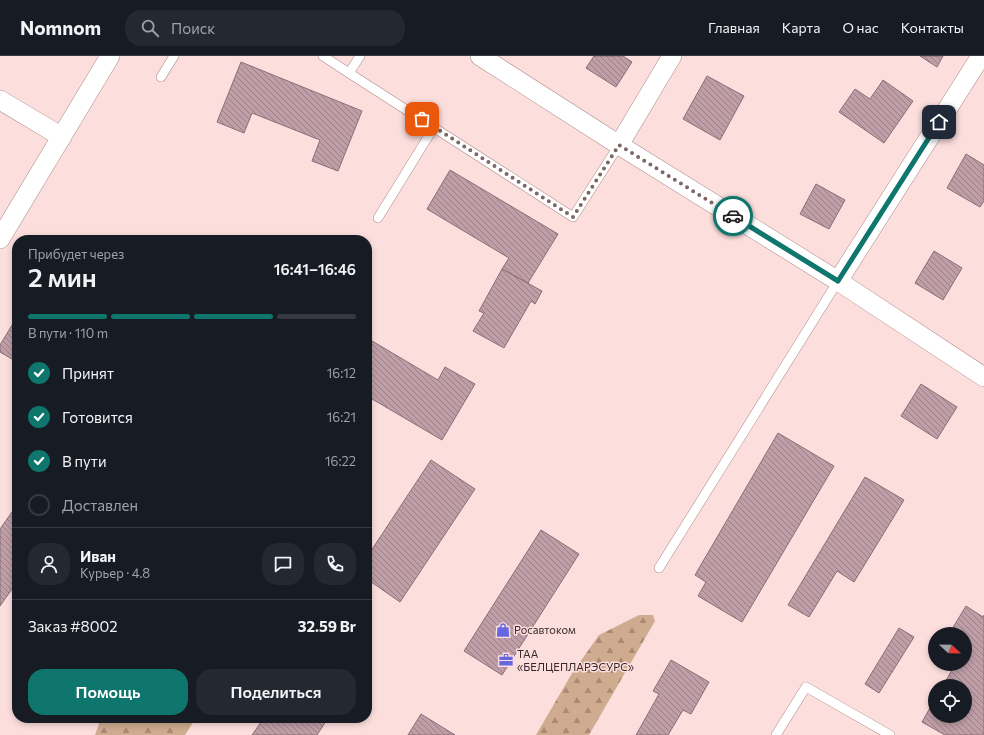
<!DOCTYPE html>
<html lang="ru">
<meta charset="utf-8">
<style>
:root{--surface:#171b24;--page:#242831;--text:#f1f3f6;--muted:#9ea1a6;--line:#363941;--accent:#0f766e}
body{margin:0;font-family:Commissioner,sans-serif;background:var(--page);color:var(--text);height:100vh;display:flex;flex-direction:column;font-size:15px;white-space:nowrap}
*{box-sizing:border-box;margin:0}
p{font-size:13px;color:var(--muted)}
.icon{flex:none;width:22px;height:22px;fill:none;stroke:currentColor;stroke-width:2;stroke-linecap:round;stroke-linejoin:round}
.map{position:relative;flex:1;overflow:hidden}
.panel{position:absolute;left:12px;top:179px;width:360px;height:488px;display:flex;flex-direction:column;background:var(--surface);border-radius:16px;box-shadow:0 2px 6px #0003}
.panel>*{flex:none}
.needle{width:26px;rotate:112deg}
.tools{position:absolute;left:928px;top:571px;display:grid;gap:8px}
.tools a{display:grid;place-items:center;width:44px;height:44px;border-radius:50%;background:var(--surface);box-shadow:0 2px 6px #0003;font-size:20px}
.pin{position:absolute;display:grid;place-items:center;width:34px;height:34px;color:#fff;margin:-17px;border-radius:8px;box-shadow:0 2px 6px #0006}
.courier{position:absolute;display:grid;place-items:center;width:40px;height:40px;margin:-20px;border:3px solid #0f766e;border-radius:50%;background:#fff;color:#222;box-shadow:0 1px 5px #0007}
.head em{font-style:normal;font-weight:600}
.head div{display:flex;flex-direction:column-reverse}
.head{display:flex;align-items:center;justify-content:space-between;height:68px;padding:0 16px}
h1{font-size:26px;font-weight:600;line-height:30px}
.bar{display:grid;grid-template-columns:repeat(4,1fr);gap:6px 4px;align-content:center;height:48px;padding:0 16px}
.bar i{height:5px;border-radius:3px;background:var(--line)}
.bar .selected{background:var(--accent)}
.bar p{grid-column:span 4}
.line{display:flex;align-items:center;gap:10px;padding:0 16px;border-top:1px solid var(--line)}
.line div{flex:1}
.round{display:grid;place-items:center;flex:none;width:42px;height:42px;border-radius:16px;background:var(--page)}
ol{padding:0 16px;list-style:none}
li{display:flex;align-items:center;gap:12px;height:44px}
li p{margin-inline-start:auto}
li .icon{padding:4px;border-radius:50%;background:var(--accent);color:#fff;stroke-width:4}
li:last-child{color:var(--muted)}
li i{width:22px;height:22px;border:2px solid var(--line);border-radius:50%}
.action{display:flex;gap:8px;margin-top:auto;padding:8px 16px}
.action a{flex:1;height:46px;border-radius:16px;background:var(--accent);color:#fff;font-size:16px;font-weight:600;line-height:46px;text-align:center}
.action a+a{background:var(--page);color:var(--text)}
header{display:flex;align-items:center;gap:24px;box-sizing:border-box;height:56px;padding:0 20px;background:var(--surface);border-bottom:1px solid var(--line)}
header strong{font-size:19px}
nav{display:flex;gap:22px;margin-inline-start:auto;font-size:14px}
.search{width:280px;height:36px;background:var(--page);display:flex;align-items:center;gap:10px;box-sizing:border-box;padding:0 14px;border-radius:16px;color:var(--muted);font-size:15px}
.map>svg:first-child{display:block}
</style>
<header>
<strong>Nomnom</strong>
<div class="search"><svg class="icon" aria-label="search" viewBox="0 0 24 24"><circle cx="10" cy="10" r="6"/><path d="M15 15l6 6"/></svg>Поиск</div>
<nav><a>Главная</a><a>Карта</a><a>О нас</a><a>Контакты</a></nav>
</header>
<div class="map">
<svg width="984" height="679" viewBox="0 0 984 679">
<defs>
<pattern id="forest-firs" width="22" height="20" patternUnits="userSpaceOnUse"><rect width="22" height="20" fill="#cfab8f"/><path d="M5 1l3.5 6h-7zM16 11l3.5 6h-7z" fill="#a98b75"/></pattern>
<pattern id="building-back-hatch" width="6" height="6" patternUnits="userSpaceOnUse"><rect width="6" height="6" fill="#bf9ea7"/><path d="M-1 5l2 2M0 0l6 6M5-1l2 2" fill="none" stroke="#9c8188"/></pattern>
</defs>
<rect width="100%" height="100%" fill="#fcdedd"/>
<g fill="url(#forest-firs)">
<polygon points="639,559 653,559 655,565 589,679 536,679 571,619 599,579"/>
<polygon points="101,662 196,662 185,679 95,679"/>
</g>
<g fill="url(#building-back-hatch)" stroke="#8c6d76">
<polygon points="594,0 623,0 632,6 616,31 586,12"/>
<polygon points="920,0 943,0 937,11"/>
<polygon points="241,6 362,55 338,115 312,105 320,84 252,57 244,77 217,66"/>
<polygon points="707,20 744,40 720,84 683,63"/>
<polygon points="883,24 913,45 884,87 839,56 855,33 870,43"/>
<polygon points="966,98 984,109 984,145 980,151 947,132"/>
<polygon points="450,114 558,178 528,227 502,213 509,202 427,153"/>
<polygon points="816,128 845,144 829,173 800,158"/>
<polygon points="934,195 962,212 943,244 915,227"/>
<polygon points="502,213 542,235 535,248 531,245 504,292 473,275 484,257 479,255"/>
<polygon points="17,261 17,306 0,296 0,289"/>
<polygon points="367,282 438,324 445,311 475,328 442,384 367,340"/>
<polygon points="921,328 957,351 937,383 901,360"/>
<polygon points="778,377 834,410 742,566 698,540 706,526 695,519"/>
<polygon points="431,404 475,433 400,546 367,523 367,501"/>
<polygon points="865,421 904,444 854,526 837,515 809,561 788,549"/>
<polygon points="17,449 17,526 0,550 0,473"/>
<polygon points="541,474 579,498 502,619 464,595"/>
<polygon points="966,550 983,561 984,559 984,677 983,679 945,679 922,666 935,643 935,660 965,660 965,630 943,630 953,612 947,608 965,608 965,578 949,578"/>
<polygon points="899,572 914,581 879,637 865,628"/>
<polygon points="671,604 709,626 691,658 683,654 668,679 636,679 659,638 653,635"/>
<polygon points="421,658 455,679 408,679"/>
<polygon points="264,662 328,662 317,679 252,679"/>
</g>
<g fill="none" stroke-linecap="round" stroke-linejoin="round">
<defs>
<g id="service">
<polyline points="323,0 349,17"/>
<polyline points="360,0 349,17 573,161 619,89"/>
<polyline points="161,21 174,0"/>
<polyline points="378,162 434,71"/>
<polyline points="659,512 838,225"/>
<polyline points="776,679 806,631 890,679"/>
</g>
<g id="minor">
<polyline points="480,0 619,89 838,225 984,321"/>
<polyline points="0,44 62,81"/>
<polyline points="619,89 672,0"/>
<polyline points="0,183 110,0"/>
<polyline points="838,225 981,0"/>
</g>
</defs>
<use href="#service" stroke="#ae8c8b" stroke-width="10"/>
<use href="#minor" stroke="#ae8c8b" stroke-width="20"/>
<use href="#service" stroke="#fff" stroke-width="9"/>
<use href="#minor" stroke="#fff" stroke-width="19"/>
</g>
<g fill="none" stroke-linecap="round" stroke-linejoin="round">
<polyline stroke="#7b6867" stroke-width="4" stroke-dasharray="0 7.2" points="422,63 573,161 619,89 733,160"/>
<polyline stroke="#0f766e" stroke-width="5" points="733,160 838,225 939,66"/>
</g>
<defs>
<symbol id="shop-bare" viewBox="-9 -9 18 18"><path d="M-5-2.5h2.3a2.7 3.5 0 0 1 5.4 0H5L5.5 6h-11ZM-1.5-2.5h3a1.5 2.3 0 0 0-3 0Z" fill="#6568e1" stroke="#fcdedd" stroke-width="2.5" paint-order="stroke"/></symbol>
<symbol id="office-bare" viewBox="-9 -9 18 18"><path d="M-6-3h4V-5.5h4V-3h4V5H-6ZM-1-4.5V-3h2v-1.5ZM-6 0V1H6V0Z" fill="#6568e1" stroke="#fcdedd" stroke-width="2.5" paint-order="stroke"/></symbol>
</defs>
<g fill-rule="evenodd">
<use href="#shop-bare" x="493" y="564" width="20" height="20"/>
<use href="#office-bare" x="496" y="594" width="20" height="20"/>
</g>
<g text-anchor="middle" stroke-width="3" stroke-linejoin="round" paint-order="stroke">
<g font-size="11" fill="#362828" stroke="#fcdedd" text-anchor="start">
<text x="514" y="578">Росавтоком</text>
<text x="517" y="602">ТАА<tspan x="517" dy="13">«БЕЛЦЕПЛАРЭСУРС»</tspan></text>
</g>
</g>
</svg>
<div class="tools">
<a><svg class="needle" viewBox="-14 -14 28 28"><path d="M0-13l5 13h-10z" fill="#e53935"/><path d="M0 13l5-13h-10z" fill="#9ea1a6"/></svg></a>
<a><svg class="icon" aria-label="locate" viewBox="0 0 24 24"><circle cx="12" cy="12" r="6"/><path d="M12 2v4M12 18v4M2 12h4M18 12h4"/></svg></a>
</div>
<div class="pin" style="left:422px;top:63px;background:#ea580c"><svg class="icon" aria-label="bag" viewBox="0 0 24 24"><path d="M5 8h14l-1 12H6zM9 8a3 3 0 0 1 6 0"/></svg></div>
<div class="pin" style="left:939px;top:66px;background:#1f2937"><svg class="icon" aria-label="home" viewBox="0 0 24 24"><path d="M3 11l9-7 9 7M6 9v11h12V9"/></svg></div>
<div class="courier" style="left:733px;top:160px"><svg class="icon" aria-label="car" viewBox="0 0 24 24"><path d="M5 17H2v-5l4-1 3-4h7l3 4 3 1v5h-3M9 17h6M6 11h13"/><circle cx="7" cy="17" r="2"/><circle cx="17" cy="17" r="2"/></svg></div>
<section class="panel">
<div class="head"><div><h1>2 мин</h1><p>Прибудет через</p></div><em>16:41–16:46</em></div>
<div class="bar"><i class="selected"></i><i class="selected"></i><i class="selected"></i><i></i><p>В пути · 110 m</p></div>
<ol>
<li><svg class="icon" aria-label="check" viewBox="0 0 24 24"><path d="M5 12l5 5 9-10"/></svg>Принят<p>16:12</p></li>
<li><svg class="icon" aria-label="check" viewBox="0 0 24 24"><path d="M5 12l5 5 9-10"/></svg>Готовится<p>16:21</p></li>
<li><svg class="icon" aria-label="check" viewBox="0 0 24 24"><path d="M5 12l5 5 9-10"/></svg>В пути<p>16:22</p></li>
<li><i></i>Доставлен</li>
</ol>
<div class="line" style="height:72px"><a class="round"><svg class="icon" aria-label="person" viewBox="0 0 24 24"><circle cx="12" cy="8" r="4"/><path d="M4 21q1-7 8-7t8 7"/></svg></a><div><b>Иван</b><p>Курьер · 4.8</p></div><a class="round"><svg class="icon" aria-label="chat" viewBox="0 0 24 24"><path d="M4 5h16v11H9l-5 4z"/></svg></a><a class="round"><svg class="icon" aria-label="phone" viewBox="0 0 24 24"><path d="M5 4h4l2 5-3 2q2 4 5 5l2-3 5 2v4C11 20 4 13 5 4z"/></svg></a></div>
<div class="line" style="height:52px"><div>Заказ #8002</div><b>32.59 Br</b></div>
<div class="action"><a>Помощь</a><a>Поделиться</a></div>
</section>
</div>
